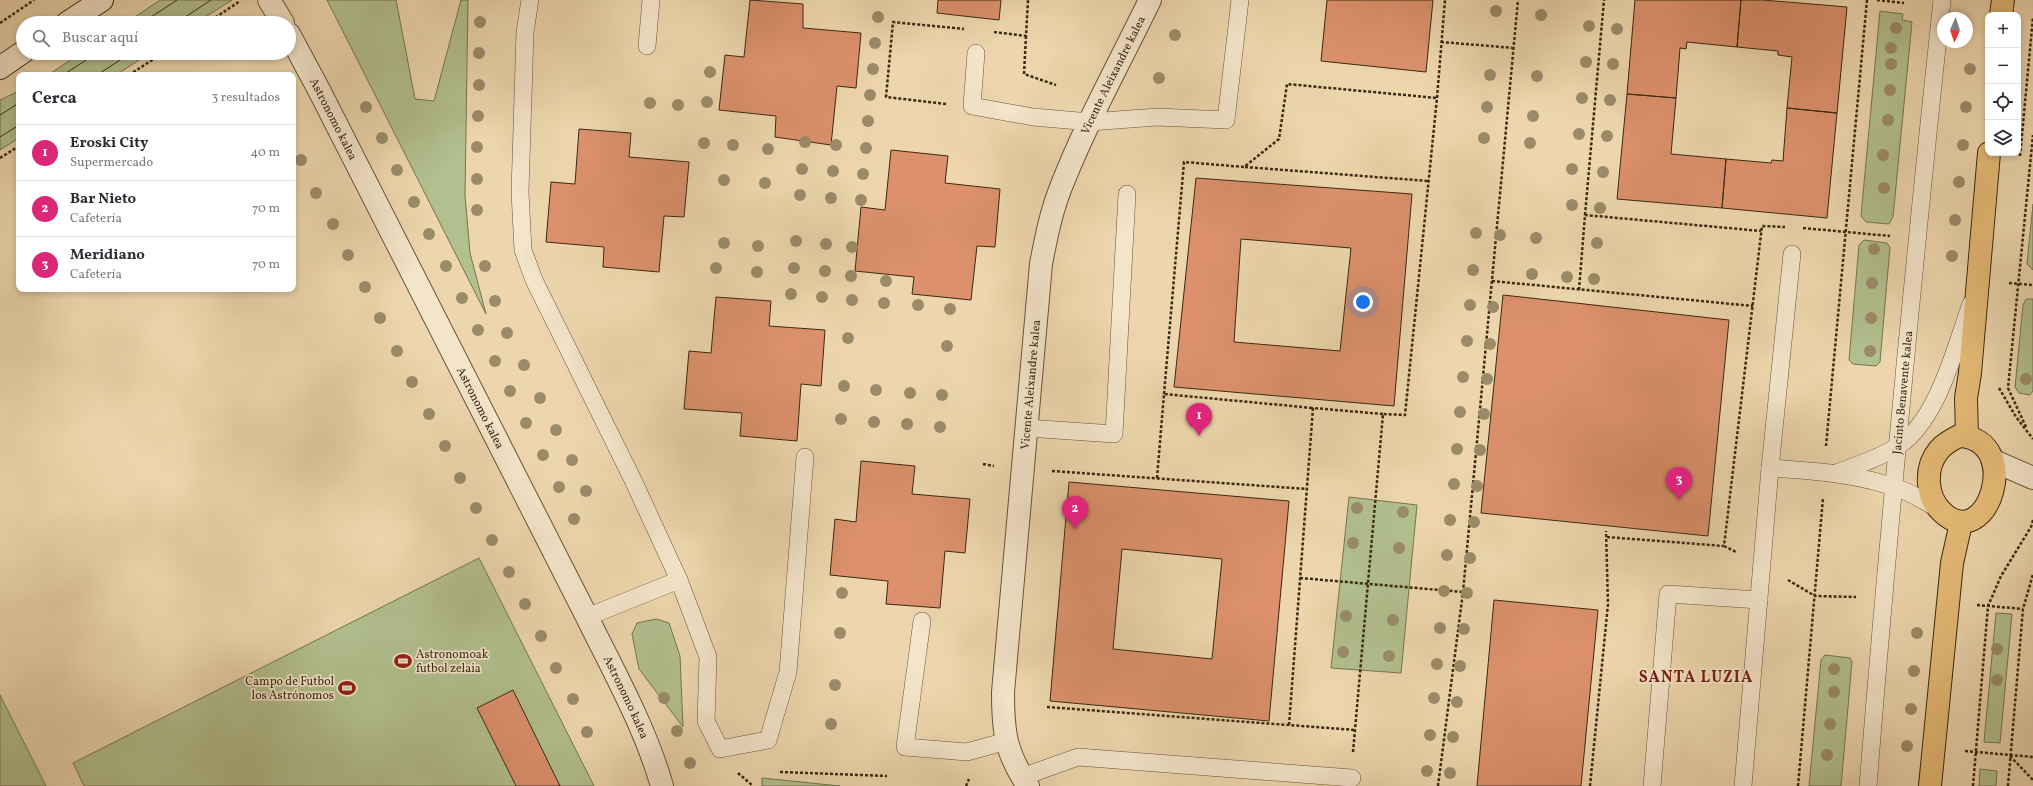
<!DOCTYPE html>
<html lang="es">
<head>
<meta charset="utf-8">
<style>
  :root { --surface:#fff; --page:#f2f2f3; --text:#2b2b33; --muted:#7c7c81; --line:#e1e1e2; --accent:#db2777 }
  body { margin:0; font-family:Vollkorn,serif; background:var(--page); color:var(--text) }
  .controls { position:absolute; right:12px; top:12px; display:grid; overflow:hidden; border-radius:8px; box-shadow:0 2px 6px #0003 }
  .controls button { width:36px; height:36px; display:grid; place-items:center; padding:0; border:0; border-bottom:1px solid var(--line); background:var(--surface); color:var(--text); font:20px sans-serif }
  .compass { position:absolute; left:1937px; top:12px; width:36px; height:36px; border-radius:50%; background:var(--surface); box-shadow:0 2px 6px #0003; rotate:183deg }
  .you { position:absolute; left:1363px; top:302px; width:14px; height:14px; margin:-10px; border:3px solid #fff; border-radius:50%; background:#1a73e8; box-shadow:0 0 0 6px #1a73e833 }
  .badge { display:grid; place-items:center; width:26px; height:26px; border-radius:50%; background:var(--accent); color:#fff; font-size:13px; font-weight:700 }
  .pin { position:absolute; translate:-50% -33px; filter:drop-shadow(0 1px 2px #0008) }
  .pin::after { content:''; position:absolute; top:21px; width:14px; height:12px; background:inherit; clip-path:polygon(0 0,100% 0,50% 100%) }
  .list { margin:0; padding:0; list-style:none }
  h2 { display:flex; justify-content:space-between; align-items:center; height:52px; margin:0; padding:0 16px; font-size:17px }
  h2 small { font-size:13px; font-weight:400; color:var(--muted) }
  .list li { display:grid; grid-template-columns:26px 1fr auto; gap:12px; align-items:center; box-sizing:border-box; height:56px; padding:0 16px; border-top:1px solid var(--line) }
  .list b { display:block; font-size:15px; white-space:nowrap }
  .list p { margin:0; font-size:13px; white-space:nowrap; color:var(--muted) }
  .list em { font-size:13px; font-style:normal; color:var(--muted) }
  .icon { flex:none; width:22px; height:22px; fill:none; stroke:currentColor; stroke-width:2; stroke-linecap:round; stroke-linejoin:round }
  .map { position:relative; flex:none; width:2033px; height:786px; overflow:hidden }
  .search { position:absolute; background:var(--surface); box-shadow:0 2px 6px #0003; left:16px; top:16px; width:280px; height:44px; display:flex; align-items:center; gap:10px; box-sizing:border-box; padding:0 14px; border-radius:22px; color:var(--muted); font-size:15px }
  .panel { position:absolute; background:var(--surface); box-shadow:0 2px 6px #0003; left:16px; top:72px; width:280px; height:220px; border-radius:8px }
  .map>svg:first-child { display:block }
</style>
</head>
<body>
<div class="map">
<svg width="2033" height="786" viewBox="0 0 2033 786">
  <rect width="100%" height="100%" fill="#edd6ad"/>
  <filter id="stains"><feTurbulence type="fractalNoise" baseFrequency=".005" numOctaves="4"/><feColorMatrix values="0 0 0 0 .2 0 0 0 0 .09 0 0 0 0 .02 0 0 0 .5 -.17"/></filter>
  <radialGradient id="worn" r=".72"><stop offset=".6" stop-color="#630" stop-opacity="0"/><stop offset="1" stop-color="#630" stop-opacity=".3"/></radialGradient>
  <path fill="#b2bf8f" stroke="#767450" d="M160,0H232L196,23H126Z
    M327,0H396L415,99L434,101L461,0H468L465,195L470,253L486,314Z
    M1880,11L1903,14L1902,20L1912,22L1893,217L1889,224L1866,222L1861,216Z
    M81,53H150L116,75H48Z
    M19,91V138L0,150V100Z
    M2033,204V270L2027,264Z
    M1864,240L1887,243L1890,247L1880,362L1876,366L1853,364L1849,360L1859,245Z
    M2026,299H2033V391L2030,395L2019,393L2015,387L2023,305Z
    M1349,497L1417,505L1401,673L1331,668Z
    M479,558L594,786H84L73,763Z
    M1996,613L2012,614L2000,743L1984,742Z
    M656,619L669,623L680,656L683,727L639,669L632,634L637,623Z
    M1825,655L1850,658L1852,662L1841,786H1809L1821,660Z
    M0,695L46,786H0Z
    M1980,769L1997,771L1996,786H1979Z
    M762,778L840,786H762Z"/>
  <path fill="#dc916c" stroke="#3a2912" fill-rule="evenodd" d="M750,0L803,4V28L861,33L856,88L837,86L831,145L775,137L776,116L719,110L725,55L744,57Z
    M938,0H1001L999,20L937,13Z
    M1327,0H1433L1426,72L1321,61Z
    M1635,0H1741L1737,47L1687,42L1686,49L1680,48L1676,98L1627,94Z
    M1741,0H1763L1847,7L1837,113L1787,108L1792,57L1778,55V51L1737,47Z
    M1627,94L1676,98L1671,154L1726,159L1722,208L1617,199Z
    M1787,108L1837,113L1827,218L1722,208L1726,159L1771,163L1772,160L1783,161Z
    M579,129L631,133L629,157L689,162L684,217L664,216L659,272L603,267L604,247L546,242L551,182L575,184Z
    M891,150L948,156L945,183L1000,189L995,247L977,246L971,300L912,294L914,277L855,271L861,207L885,210Z
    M1196,178L1412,194L1394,406L1174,387ZM1241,239L1351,248L1340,351L1234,342Z
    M1503,295L1729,320L1708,536L1481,513Z
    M716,297L771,301L769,326L825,330L821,386L801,384L797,441L740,436L742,413L684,409L689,351L711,353Z
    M861,461L915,466L912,494L970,499L965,553L945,551L940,608L886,604L888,581L830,575L835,519L856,522Z
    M1069,482L1289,501L1269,721L1050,701ZM1122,549L1222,559L1212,659L1113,649Z
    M1494,600L1598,610L1581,786H1477Z
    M513,690L560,786H516L477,708Z"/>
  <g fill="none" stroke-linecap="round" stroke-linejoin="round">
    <g stroke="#675439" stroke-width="18">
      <g id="lane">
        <path d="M530,0L525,32L520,192L523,250L534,280L633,480L679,580"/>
        <path d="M647,46L651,0"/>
        <path d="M976,53L972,106L1033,117L1090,122L1157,117L1226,120L1240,0"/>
        <path d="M1027,428L1114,434L1127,194"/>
        <path d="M1770,468C1816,471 1862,474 1905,491C1917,496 1929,504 1940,510"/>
        <path d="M1836,473C1858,465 1879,458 1898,446C1938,420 1955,348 1971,304"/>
        <path d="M587,617L679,580L708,657L706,721L720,749L768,740L788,672L805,457"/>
        <path d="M922,621L905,747L967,752L1007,741"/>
        <path d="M1022,777L1078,757L1352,778"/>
        <path d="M1652,786L1668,594L1759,600"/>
        <path d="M1743,786L1770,468L1792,254"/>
        <path id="s1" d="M1868,786C1889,524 1914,262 1942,0"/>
      </g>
    </g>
    <g stroke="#675439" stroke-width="24">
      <g id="street">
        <path d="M269,0L283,23"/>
        <path id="s2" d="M289,34L319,90L587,617C614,672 645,727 662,786"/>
        <path d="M1994,461L2033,478"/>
        <path id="s3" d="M1028,786C1005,752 1003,731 1003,692L1041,264C1046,238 1051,212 1061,187C1086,123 1120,62 1150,0"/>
      </g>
    </g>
    <g stroke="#3a2912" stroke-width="24">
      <path id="secondary" d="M67,23L102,0
        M0,68L23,52"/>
    </g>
    <g stroke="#3a2912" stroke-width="24">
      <path id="primary" d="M2001,15L2003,0
        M1959,436C2025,439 1987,556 1942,512C1926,497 1924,468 1939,450C1944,444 1951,440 1959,436Z
        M1967,436L1966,398L1970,373L1989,153
        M1930,786L1952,563L1961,523"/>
    </g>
    <path stroke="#3a2912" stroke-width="2.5" stroke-dasharray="3 2" stroke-linecap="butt" d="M1877,0L1904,3
      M0,23L34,0
      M207,23L240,1
      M994,32L1026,36L1028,0
      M1026,36L1024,74L1056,85
      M1441,42L1514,48
      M129,75L163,53
      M946,104L886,97L893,22L964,29
      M2020,156L2033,17
      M0,158L19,146
      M1245,167L1428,181
      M1585,215L1604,0
      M1803,228L1890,236
      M1492,281L1753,306
      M2009,283L2033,285
      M1579,290L1585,215L1761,231
      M1999,388L2016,417L2033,439
      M1164,394L1184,162L1244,167L1279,139L1287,84L1437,98
      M2026,427L2008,388L2033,135
      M1826,446L1867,0
      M983,464L994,466
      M1052,471L1307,489
      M1157,478L1164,394L1313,408
      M1607,537L1724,546L1762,226L1785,227
      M1724,546L1736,552
      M1300,578L1463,592
      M1788,580L1815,596L1856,597
      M1977,605L2023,609
      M1047,707L1355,730
      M1289,725L1313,408L1383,414
      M1965,751L2033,757
      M1353,752L1383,414L1405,415L1437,98L1445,0
      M2010,756L2033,780
      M780,772L887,776
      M738,773L753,786
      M966,786L969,779
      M1438,786L1463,592L1518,0
      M1590,786L1608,604L1606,531
      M1798,786L1823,498
      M1973,786L1988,606L2001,576L2031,527L2033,520
      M2008,786L2023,609L2033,574"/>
    <use href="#lane" stroke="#f3e4ca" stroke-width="17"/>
    <use href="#street" stroke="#f3e4ca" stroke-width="22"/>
    <use href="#secondary" stroke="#f3e4ca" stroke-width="22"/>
    <use href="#primary" stroke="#e6bb76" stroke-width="22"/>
    <path stroke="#3a2912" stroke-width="1" d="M142,23L177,0
      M176,23L211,0
      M63,75L97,53
      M97,75L131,53
      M0,115L19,103
      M0,137L19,125"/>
  </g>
  <g fill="#9b8b69">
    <circle cx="1496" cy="11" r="6"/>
    <circle cx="1541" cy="15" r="6"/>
    <circle cx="878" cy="17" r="6"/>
    <circle cx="480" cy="22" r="6"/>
    <circle cx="1589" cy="26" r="6"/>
    <circle cx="1896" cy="28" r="6"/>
    <circle cx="1617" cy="29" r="6"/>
    <circle cx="1175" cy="35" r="6"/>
    <circle cx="875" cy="43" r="6"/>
    <circle cx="1891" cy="48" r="6"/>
    <circle cx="479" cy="53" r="6"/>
    <circle cx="1586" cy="62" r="6"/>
    <circle cx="1613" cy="64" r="6"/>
    <circle cx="1891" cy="64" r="6"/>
    <circle cx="873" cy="69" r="6"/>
    <circle cx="1970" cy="69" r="6"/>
    <circle cx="710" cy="72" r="6"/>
    <circle cx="1490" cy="75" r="6"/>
    <circle cx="1537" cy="76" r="6"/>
    <circle cx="1159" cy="78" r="6"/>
    <circle cx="479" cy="85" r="6"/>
    <circle cx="1890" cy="90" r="6"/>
    <circle cx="870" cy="95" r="6"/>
    <circle cx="1582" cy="98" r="6"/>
    <circle cx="1610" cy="100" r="6"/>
    <circle cx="707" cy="102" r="6"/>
    <circle cx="650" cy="103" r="6"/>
    <circle cx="678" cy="105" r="6"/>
    <circle cx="366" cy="107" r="6"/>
    <circle cx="1487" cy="107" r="6"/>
    <circle cx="1966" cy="107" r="6"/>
    <circle cx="478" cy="116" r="6"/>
    <circle cx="1533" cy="116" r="6"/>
    <circle cx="1888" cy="120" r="6"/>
    <circle cx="868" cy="121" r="6"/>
    <circle cx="1579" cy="134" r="6"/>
    <circle cx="1607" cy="136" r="6"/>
    <circle cx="382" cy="138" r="6"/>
    <circle cx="1484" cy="138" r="6"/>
    <circle cx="805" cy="142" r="6"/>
    <circle cx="704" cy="143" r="6"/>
    <circle cx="1530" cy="143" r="6"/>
    <circle cx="733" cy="145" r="6"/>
    <circle cx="836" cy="145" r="6"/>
    <circle cx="1963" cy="145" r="6"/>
    <circle cx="477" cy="147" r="6"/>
    <circle cx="866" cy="148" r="6"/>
    <circle cx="768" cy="149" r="6"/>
    <circle cx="1883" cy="155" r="6"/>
    <circle cx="301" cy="160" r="6"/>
    <circle cx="802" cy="169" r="6"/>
    <circle cx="1572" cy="169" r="6"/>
    <circle cx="397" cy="170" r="6"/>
    <circle cx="833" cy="171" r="6"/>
    <circle cx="1603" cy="172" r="6"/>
    <circle cx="863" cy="174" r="6"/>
    <circle cx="477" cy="179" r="6"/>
    <circle cx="724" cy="180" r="6"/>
    <circle cx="1959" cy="182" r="6"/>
    <circle cx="765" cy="183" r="6"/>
    <circle cx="1884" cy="188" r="6"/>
    <circle cx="316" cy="193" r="6"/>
    <circle cx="800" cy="195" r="6"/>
    <circle cx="831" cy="198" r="6"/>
    <circle cx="861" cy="200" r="6"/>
    <circle cx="414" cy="202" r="6"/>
    <circle cx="1572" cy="205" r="6"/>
    <circle cx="1600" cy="208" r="6"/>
    <circle cx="477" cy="210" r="6"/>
    <circle cx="1955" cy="220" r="6"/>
    <circle cx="333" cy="224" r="6"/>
    <circle cx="1476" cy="233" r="6"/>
    <circle cx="429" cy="234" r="6"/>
    <circle cx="1500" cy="235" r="6"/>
    <circle cx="1536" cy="238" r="6"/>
    <circle cx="796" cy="241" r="6"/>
    <circle cx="724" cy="243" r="6"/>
    <circle cx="1597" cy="243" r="6"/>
    <circle cx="826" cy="244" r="6"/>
    <circle cx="758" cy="246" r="6"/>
    <circle cx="852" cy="247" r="6"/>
    <circle cx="1874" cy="249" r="6"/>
    <circle cx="348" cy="255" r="6"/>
    <circle cx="1952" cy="256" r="6"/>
    <circle cx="446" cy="266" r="6"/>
    <circle cx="485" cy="266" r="6"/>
    <circle cx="716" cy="268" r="6"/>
    <circle cx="794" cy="268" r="6"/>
    <circle cx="1473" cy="270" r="6"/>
    <circle cx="825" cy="271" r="6"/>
    <circle cx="757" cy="272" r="6"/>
    <circle cx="1532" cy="274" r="6"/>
    <circle cx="851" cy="276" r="6"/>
    <circle cx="1567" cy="277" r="6"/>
    <circle cx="1594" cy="279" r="6"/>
    <circle cx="886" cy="281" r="6"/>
    <circle cx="1872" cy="283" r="6"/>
    <circle cx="365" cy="287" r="6"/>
    <circle cx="791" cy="294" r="6"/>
    <circle cx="822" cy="297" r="6"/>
    <circle cx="462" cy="298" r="6"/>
    <circle cx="852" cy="300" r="6"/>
    <circle cx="495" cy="301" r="6"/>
    <circle cx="884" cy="303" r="6"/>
    <circle cx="918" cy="305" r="6"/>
    <circle cx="1470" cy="305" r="6"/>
    <circle cx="1493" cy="307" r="6"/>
    <circle cx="950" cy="309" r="6"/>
    <circle cx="380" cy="318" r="6"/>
    <circle cx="1871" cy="318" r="6"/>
    <circle cx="478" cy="330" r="6"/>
    <circle cx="507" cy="333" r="6"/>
    <circle cx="848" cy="338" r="6"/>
    <circle cx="1467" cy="341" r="6"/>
    <circle cx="1490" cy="344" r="6"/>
    <circle cx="947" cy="346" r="6"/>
    <circle cx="397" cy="351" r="6"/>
    <circle cx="1870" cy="351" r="6"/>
    <circle cx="495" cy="361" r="6"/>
    <circle cx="524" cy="365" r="6"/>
    <circle cx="1463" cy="377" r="6"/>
    <circle cx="1487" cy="379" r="6"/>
    <circle cx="2026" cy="379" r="6"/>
    <circle cx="412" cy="382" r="6"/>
    <circle cx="844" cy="386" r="6"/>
    <circle cx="876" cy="390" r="6"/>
    <circle cx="510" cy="391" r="6"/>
    <circle cx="910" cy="393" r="6"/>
    <circle cx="942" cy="395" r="6"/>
    <circle cx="540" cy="398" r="6"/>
    <circle cx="1460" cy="412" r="6"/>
    <circle cx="429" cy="414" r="6"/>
    <circle cx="1484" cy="414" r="6"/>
    <circle cx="841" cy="419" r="6"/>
    <circle cx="874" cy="422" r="6"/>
    <circle cx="526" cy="423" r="6"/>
    <circle cx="907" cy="424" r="6"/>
    <circle cx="940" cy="427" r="6"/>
    <circle cx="556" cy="430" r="6"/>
    <circle cx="445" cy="446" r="6"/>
    <circle cx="1457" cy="449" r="6"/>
    <circle cx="1480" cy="450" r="6"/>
    <circle cx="543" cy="455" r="6"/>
    <circle cx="572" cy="460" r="6"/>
    <circle cx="460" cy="478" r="6"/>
    <circle cx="1454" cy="484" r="6"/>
    <circle cx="1477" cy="486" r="6"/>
    <circle cx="559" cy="487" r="6"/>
    <circle cx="586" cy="491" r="6"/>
    <circle cx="476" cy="508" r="6"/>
    <circle cx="1357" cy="508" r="6"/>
    <circle cx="1403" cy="512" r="6"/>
    <circle cx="574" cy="519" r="6"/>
    <circle cx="1450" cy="520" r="6"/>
    <circle cx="1474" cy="522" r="6"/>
    <circle cx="492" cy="540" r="6"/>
    <circle cx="1353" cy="543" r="6"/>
    <circle cx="1399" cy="548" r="6"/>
    <circle cx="1447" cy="555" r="6"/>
    <circle cx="1470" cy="558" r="6"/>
    <circle cx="509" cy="572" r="6"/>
    <circle cx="1444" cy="591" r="6"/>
    <circle cx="842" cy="593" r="6"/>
    <circle cx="1467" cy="593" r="6"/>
    <circle cx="525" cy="604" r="6"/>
    <circle cx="1346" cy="616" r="6"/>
    <circle cx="1393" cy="620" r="6"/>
    <circle cx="1440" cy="628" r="6"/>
    <circle cx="1464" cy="629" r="6"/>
    <circle cx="840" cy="633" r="6"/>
    <circle cx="1917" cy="633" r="6"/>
    <circle cx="541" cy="636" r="6"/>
    <circle cx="1997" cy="649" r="6"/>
    <circle cx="1343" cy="652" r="6"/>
    <circle cx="1389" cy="656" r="6"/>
    <circle cx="1437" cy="664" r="6"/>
    <circle cx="1460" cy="666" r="6"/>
    <circle cx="556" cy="668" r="6"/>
    <circle cx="1834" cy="669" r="6"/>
    <circle cx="1914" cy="671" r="6"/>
    <circle cx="1997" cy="680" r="6"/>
    <circle cx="835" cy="685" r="6"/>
    <circle cx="1834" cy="692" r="6"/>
    <circle cx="664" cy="698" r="6"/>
    <circle cx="1434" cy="698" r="6"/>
    <circle cx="573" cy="699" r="6"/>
    <circle cx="1457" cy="702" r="6"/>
    <circle cx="1911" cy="709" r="6"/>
    <circle cx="831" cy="724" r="6"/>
    <circle cx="1830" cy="724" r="6"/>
    <circle cx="677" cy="731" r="6"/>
    <circle cx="587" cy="732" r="6"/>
    <circle cx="1430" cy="735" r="6"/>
    <circle cx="1453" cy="737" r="6"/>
    <circle cx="1907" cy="746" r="6"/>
    <circle cx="1827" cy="755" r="6"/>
    <circle cx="690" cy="763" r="6"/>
    <circle cx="1427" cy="771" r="6"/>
    <circle cx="1450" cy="773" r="6"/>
  </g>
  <defs>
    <g id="stadium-bare" transform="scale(1.38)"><path d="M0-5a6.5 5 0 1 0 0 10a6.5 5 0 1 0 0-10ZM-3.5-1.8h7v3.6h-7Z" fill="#8f2418" stroke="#f3e4ca" stroke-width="2.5" paint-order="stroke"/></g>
  </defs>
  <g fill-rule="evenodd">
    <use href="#stadium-bare" x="403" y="661"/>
    <use href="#stadium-bare" x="347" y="688"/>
  </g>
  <g text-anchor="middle" stroke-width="3.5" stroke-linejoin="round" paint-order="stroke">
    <g font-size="12" fill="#3a2912" stroke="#f3e4ca">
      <text dy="4" stroke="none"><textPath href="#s3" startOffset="732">Vicente Aleixandre kalea</textPath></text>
      <text dy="4" stroke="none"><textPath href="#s2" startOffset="96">Astronomo kalea</textPath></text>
      <text dy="4" stroke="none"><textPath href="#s3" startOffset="408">Vicente Aleixandre kalea</textPath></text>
      <text dy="4" stroke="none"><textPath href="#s1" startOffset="395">Jacinto Benavente kalea</textPath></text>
      <text dy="4" stroke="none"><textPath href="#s2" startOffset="420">Astronomo kalea</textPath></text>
      <text dy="4" stroke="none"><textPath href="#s2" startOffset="744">Astronomo kalea</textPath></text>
    </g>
    <g font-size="12" fill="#3a2912" stroke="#f3e4ca" text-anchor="start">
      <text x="416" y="658">Astronomoak<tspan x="416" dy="14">futbol zelaia</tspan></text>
      <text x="334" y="685" text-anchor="end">Campo de Futbol<tspan x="334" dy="14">los Astrónomos</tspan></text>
    </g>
    <g font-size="16" font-weight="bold" letter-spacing="1" fill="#7a1f14" stroke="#f3e4ca">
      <text x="1696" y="682">SANTA LUZIA</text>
    </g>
  </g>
  <rect width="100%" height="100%" filter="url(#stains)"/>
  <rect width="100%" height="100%" fill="url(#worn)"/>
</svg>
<div class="controls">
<button>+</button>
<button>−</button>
<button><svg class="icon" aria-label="locate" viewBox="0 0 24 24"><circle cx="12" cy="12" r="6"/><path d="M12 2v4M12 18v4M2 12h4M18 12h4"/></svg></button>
<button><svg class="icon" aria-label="layers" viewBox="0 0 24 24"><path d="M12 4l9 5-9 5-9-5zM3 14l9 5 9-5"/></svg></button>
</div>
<svg class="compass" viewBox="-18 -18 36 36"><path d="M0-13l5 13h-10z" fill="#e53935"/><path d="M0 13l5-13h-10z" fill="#7c7c81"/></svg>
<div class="you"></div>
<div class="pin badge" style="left:1199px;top:436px">1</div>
<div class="pin badge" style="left:1075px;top:529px">2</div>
<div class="pin badge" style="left:1679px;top:500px">3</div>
<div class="search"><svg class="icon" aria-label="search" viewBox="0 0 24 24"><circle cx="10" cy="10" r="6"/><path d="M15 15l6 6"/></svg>Buscar aquí</div>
<section class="panel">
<h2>Cerca<small>3 resultados</small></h2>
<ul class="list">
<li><span class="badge">1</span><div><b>Eroski City</b><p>Supermercado</p></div><em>40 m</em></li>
<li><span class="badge">2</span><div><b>Bar Nieto</b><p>Cafetería</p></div><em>70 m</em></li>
<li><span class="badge">3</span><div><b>Meridiano</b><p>Cafetería</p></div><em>70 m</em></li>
</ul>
</section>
</div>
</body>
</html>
